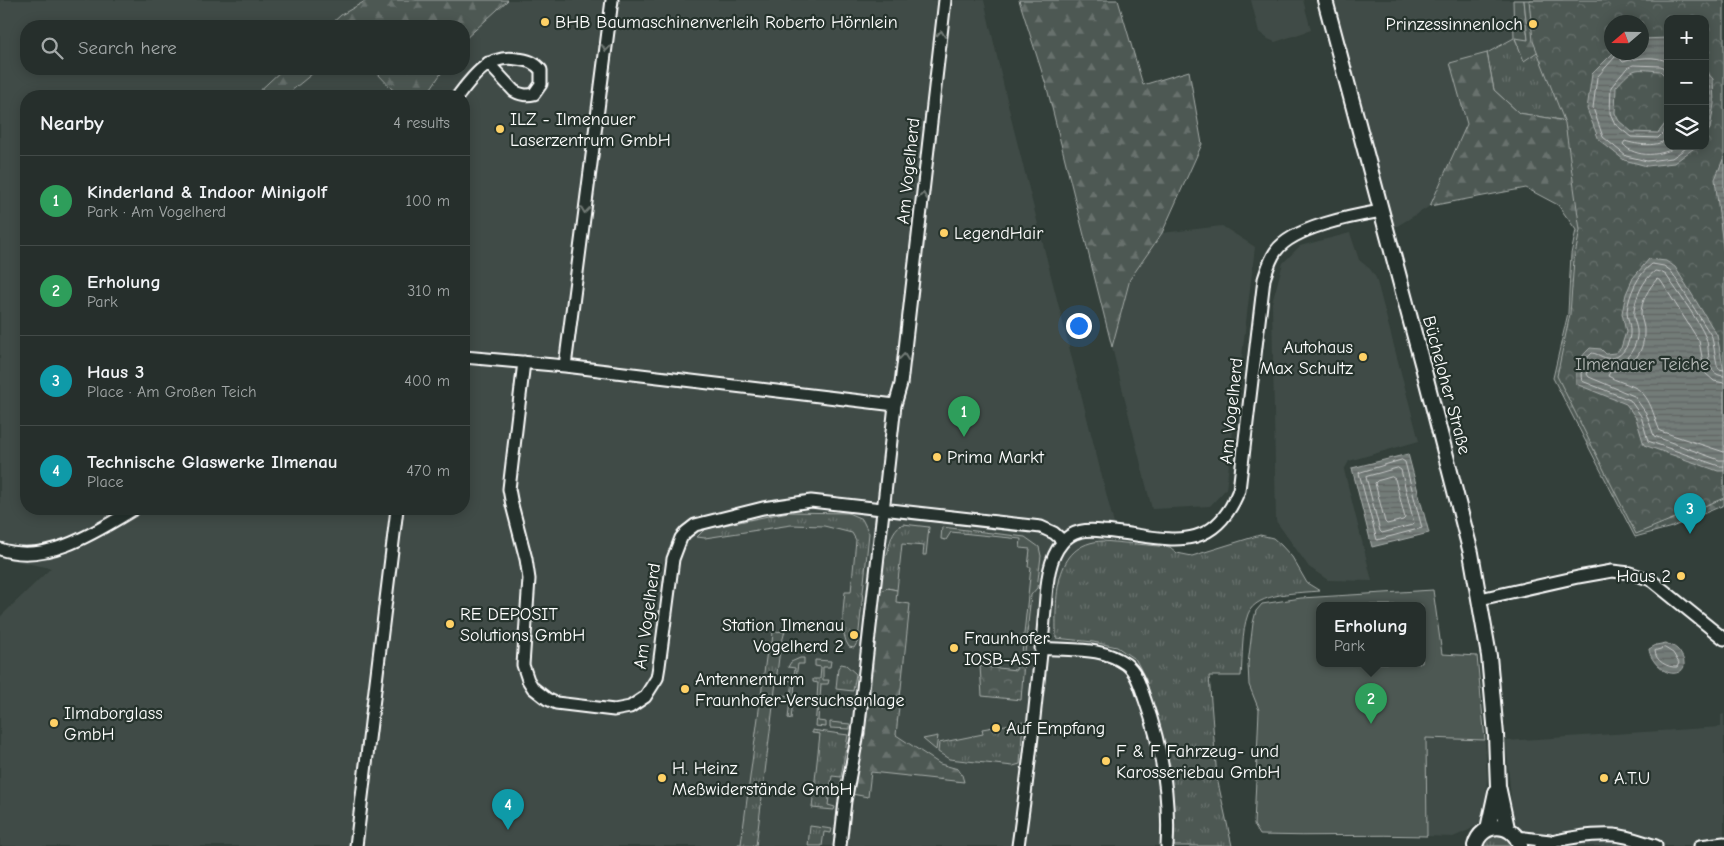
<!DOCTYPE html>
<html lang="en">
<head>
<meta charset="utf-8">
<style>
  :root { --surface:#262f2c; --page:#2e3734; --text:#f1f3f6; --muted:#a4a9a9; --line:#424a48; --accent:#e797bd }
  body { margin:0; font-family:"Comic Neue",sans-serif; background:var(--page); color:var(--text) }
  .controls { position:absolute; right:15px; top:15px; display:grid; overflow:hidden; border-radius:10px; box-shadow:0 2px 12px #0003 }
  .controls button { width:45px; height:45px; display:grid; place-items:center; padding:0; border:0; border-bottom:1px solid var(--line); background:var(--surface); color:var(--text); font:25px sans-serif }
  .compass { position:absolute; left:1604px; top:15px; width:45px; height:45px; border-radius:50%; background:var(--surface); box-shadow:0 2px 12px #0003; rotate:250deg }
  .you { position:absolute; left:1078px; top:325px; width:18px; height:18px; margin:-12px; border:4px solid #fff; border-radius:50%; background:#1a73e8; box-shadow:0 0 0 8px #1a73e833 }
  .badge { display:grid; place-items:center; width:32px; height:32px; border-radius:50%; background:var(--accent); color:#fff; font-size:16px; font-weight:700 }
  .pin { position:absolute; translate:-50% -41px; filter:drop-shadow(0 1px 2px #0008) }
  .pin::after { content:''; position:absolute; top:26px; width:18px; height:15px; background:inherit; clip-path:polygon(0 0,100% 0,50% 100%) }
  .popup { position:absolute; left:1316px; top:602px; width:110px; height:65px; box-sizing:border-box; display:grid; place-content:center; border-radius:10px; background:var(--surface); filter:drop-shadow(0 1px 4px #0005); font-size:16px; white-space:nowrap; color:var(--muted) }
  .popup b { font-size:19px; color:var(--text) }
  .popup::after { content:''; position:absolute; left:50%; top:100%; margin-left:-10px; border:10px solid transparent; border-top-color:var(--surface) }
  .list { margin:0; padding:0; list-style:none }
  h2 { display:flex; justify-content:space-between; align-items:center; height:65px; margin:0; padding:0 20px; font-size:21px }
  h2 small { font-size:16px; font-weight:400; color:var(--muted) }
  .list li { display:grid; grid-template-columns:32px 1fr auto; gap:15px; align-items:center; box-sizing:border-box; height:90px; padding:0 20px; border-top:1px solid var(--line) }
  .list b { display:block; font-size:19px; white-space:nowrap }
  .list p { margin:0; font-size:16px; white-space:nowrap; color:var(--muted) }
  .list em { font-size:16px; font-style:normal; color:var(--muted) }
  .icon { flex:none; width:28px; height:28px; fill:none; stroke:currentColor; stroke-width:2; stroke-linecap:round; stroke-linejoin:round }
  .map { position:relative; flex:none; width:1724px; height:846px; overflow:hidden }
  .search { position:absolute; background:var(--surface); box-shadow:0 2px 12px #0003; left:20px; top:20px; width:450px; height:55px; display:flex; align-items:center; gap:12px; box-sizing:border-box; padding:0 18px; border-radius:20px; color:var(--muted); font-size:19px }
  .panel { position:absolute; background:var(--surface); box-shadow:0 2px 12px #0003; left:20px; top:90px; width:450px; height:425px; border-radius:20px }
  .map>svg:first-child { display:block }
</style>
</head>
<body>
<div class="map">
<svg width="1724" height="846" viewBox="0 0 1724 846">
  <defs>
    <pattern id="grass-tufts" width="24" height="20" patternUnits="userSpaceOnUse" patternTransform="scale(1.25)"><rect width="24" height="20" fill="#4d5853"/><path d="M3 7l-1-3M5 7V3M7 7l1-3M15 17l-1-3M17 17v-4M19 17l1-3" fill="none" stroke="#68716d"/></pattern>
    <pattern id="forest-firs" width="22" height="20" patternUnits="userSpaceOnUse" patternTransform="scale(1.25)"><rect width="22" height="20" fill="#4d5853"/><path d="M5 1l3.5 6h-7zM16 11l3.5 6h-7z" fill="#68716d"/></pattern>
    <pattern id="park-crowns" width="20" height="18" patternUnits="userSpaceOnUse" patternTransform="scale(1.25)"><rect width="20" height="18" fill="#4d5853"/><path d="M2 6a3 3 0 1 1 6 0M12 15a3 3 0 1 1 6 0" fill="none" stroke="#68716d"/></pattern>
    <pattern id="water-rules" width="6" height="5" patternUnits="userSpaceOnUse" patternTransform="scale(1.25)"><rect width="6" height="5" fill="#737b78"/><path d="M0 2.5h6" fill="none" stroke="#606462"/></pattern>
  </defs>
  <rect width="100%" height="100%" fill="#333f3a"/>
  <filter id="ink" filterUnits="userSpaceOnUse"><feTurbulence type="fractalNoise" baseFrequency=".02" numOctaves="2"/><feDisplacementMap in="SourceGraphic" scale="10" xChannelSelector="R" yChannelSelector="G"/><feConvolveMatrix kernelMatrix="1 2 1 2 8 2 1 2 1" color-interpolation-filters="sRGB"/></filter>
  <g filter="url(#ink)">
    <path fill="#404c47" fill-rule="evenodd" d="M0,0H984L1012,122L1171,749L1180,846H0V617L51,568L0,558ZM26,26H464V69H26ZM26,96H464V509H26Z
      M1251,0H1303L1311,30L1275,42L1268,39L1259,32Z
      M1334,0H1513L1515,38L1487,53L1451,63L1467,124L1430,206L1394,228Z
      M1222,226L1255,247L1226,489L1210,506L1152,509L1112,347L1130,279L1162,233Z
      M1350,233L1359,260L1370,269L1376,278L1419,441L1349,461L1344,470L1372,581L1328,580L1309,567L1276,521L1272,303L1283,263L1300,246Z
      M1724,714V846H1525L1516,828L1512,811L1506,741L1721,727V715Z
      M1425,738L1485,740L1487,778L1485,807L1483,817L1478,824L1469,830L1453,837L1427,836Z"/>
    <path fill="url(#grass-tufts)" stroke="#a6aca9" d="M1513,0H1524L1528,41L1515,39L1525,60L1566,8L1724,0L1705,19L1682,3L1612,22L1566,121L1519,113L1494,90L1487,53L1514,38Z
      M788,512L848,513L862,519L869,533L858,641L854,648L849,647C840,635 843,607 845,592H851L856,540L852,533L824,526L791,525L705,538L697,537L705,529Z
      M903,524L929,527L926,555H923L924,546L902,544L897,590L887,588L880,592L884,555H887C890,544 891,529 903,524Z
      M942,527L1025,537L1039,547L1041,556L1037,588L1031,595L1025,653H1022L1031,567H1028L1030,549L1020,548L1021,539L951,532L946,540L941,539Z
      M1260,535L1273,538L1281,545L1292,557L1307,583L1320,591C1301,593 1256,592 1248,614C1241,633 1243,656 1241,676H1209L1217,778L1232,846H1172L1174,835L1170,765L1146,680L1136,660L1117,647L1093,642L1056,638C1056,601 1052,543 1103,541L1170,547L1177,553L1192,556Z
      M785,631L780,649L756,846H738V844H741L768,643H772L773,632Z
      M800,658H804V664H798L796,677H803L802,681H795L794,696L800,697V701H793L791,719L788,718L790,700L782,699V695L791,696L793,681L784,680V676L794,677L795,668L788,667L791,662Z
      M815,660L831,661L830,667H823V680H829L828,684H821L820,699L826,700L825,704H819L818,721L826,722V727L815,726L817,703L811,702V698H817L818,683L813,682V679H820L821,667L815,666Z
      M841,664L846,665L856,674L853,691L836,689L838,668Z
      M830,722L850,724V729L830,728Z
      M1023,722L1020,764L1013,766L949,759L938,752L939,743L983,734L982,729Z
      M812,730L848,735L841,777L832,776L828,805L835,807L834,810L812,808L820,734L812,733Z
      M938,736L936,750L923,739Z
      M810,826L832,829L831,833L824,832L822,846H808Z
      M1494,834C1503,833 1509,837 1512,846H1483L1487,839Z"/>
    <path fill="url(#forest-firs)" stroke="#a6aca9" d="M367,0H508L464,40V26H329L341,15Z
      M1019,0H1118L1143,85L1189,71L1202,144L1162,233L1130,279L1112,347L1047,88Z
      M1524,0H1563L1553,41L1524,61L1515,38L1528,40Z
      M1487,53L1494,90L1519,113L1566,121L1624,160L1705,146L1724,255V505L1672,527L1635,537L1553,378L1568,313L1571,254L1576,230L1558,205L1526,188L1430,206L1467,124L1450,63Z
      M283,69H318L285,96H254Z
      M369,69H444L427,94L394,91L377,73Z
      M887,588L897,590L896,602L910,604L896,735L940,764L958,769L962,775L964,782L871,772L868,797L852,794L863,735L880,592Z"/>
    <path fill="url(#park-crowns)" stroke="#a6aca9" fill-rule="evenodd" d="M1529,0H1724V498L1636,534L1557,376L1570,314L1574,260L1580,230L1565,123L1533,41ZM1668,19H1705V146H1668ZM1612,22H1642V52H1612Z
      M1017,661L1024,662L1021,700L982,696L980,666L1016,670Z"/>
    <path fill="#4d5853" stroke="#a6aca9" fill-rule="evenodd" d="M1433,590L1442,654L1477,656L1485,740L1426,738L1427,836C1371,834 1316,837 1260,835L1254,825L1259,710L1249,685L1248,664L1253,623L1256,611L1262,604L1301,598ZM1320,605H1422V663H1320Z"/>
    <path fill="url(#water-rules)" stroke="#abb0ae" d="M1667,38L1668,79L1660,71C1633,69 1635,66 1616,87L1615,113L1619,121L1632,132L1658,133L1668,120V146H1697L1674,163L1647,166L1624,160L1599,140L1587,109L1592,74L1613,53L1642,52V39Z
      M1705,70L1713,79L1714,104L1710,129L1705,135Z
      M1724,157V255L1715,179Z
      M1649,259L1666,261L1675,267L1717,335L1724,372V471H1718L1644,445L1636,418L1626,404L1576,384C1575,368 1578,359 1590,348L1601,349L1606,354L1615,353L1621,348L1626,332L1622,313L1626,294L1633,278Z
      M1408,454L1429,533L1372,547L1352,468Z
      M1666,643C1669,645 1674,646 1677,649C1682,654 1689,667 1679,672C1666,678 1650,661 1649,649L1656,645Z"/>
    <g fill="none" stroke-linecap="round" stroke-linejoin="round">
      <path stroke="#c7cac9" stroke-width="1" d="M1617,52L1615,57L1597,77L1593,108L1603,137L1626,156L1647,161L1672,158L1689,146
        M1623,52L1621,60L1623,62C1636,58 1656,55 1668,62
        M1668,71L1661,66L1633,65L1627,68L1611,87L1610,113L1615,124L1631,137L1658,138L1668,128
        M1705,78C1713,89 1708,115 1705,127
        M1668,138C1659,148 1637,145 1625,141L1623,144C1635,159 1663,156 1678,146
        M1724,370L1719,369L1717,365L1712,337L1671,271L1664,266L1652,264C1638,274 1629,294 1627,311C1627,318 1630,324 1630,330C1631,341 1624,356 1613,358C1604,360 1600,354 1592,353C1584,360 1579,371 1582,381L1630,400L1641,416L1648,441L1719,466H1724
        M1724,376C1704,375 1711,351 1706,338C1697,318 1679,294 1666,275L1661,272L1655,271C1643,280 1636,296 1634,311C1633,318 1636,324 1637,330C1639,348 1623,369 1604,365C1600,364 1597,361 1594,360L1591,363L1587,374L1589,377L1634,396L1646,413L1654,436L1719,460H1724
        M1724,383L1714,381L1705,373L1699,341L1661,281L1657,279C1649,288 1641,301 1641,314C1641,320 1645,326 1644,333C1644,355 1630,369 1610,372L1608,376C1616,381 1626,383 1634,387C1651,395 1653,416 1660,431L1724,452
        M1402,460L1405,462L1422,528L1377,540L1359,473Z
        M1398,468L1401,470L1414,523L1412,525L1382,533L1380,531L1366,477Z
        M1392,477L1395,479L1405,518L1403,520L1387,524L1385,522L1375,483L1377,481Z
        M1665,648L1673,653L1679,663L1677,667C1668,668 1655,661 1655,651Z"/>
      <g stroke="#fff" stroke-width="15">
        <path id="minor" d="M458,96C473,76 489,54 517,59C528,60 534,62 541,70V84L534,94C526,96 521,95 514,91L488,63
          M464,357L565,366L895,405
          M524,362L509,489L512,505L526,559L529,579L523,665L528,680L533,688L547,699L556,703L614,710L630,707L645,697L657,678L659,666L673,559L681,538L686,532L695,525L763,508L811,501L1041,527L1054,533L1063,541
          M565,366L612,0
          M0,549C46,565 96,532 134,509
          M1480,599L1578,577L1612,571L1630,573L1651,580L1724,639
          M1041,648C1070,651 1101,646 1126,664C1137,672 1141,689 1145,700C1162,748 1170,796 1167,846
          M1516,837L1550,841
          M356,846L397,509
          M840,846L845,801L858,733L895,405L901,384L945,0
          M1018,846C1025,797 1031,748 1036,699C1039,673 1042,646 1044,620C1047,595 1045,563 1062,543C1072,530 1087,529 1103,531C1161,535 1211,561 1239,490L1264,279C1267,270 1270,259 1276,251C1293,227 1353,216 1381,211
          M1541,846C1559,838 1594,834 1614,835C1628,836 1642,842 1656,846
          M1700,846L1724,843"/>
      </g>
      <g stroke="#fff" stroke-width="18">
        <path id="major" d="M1325,0L1423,367L1471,553L1489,656L1496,735L1498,786L1507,828
          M1488,829L1496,792
          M1475,846C1481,821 1514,821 1520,846"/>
      </g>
      <use href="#minor" stroke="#26332d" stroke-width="11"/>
      <use href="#major" stroke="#26332d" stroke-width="14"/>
    </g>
    <defs><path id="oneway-chevron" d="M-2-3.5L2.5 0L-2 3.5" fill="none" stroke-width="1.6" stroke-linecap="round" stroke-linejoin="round" transform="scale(1.25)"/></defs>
    <g stroke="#727a76">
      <use href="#oneway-chevron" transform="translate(941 34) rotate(-84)"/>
      <use href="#oneway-chevron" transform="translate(606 48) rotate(97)"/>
      <use href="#oneway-chevron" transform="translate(923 196) rotate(-84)"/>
      <use href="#oneway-chevron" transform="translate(585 210) rotate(97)"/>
      <use href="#oneway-chevron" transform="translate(904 357) rotate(-84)"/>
    </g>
  </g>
  <g fill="#ffd166" stroke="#26332d" stroke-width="2">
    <circle cx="545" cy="22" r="5"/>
    <circle cx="1533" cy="24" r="5"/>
    <circle cx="500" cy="129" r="5"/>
    <circle cx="944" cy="233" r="5"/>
    <circle cx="1363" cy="357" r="5"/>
    <circle cx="937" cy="457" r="5"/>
    <circle cx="1681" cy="576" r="5"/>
    <circle cx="450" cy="624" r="5"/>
    <circle cx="854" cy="635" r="5"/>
    <circle cx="954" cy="648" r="5"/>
    <circle cx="685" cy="689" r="5"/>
    <circle cx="54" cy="723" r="5"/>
    <circle cx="996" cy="728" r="5"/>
    <circle cx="1106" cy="761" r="5"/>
    <circle cx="662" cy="778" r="5"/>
    <circle cx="1604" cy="778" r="5"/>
  </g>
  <g text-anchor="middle" stroke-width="4.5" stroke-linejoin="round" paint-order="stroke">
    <g font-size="18" fill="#fff" stroke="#26332d" text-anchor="start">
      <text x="555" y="28">BHB Baumaschinenverleih Roberto Hörnlein</text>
      <text x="1523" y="30" text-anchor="end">Prinzessinnenloch</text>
      <text x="510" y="125">ILZ - Ilmenauer<tspan x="510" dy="21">Laserzentrum GmbH</tspan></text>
      <text x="954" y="239">LegendHair</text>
      <text x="1353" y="353" text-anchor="end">Autohaus<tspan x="1353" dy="21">Max Schultz</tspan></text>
      <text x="947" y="463">Prima Markt</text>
      <text x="1671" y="582" text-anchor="end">Haus 2</text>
      <text x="460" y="620">RE DEPOSIT<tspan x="460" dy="21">Solutions GmbH</tspan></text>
      <text x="844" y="631" text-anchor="end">Station Ilmenau<tspan x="844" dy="21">Vogelherd 2</tspan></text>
      <text x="964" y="644">Fraunhofer<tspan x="964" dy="21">IOSB-AST</tspan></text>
      <text x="695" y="685">Antennenturm<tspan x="695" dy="21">Fraunhofer-Versuchsanlage</tspan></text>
      <text x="64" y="719">Ilmaborglass<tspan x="64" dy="21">GmbH</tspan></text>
      <text x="1006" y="734">Auf Empfang</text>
      <text x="1116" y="757">F &amp; F Fahrzeug- und<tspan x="1116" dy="21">Karosseriebau GmbH</tspan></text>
      <text x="672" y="774">H. Heinz<tspan x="672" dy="21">Meßwiderstände GmbH</tspan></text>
      <text x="1614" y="784">A.T.U</text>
    </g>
    <g font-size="18" fill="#fff" stroke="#26332d">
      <text transform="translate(908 171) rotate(-84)" y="6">Am Vogelherd</text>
      <text transform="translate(1447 385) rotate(75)" y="6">Bücheloher Straße</text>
      <text transform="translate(1231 411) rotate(-84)" y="6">Am Vogelherd</text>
      <text transform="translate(647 616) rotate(-82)" y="6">Am Vogelherd</text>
    </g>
    <g font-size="18" fill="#b8bcba" stroke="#26332d">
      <text x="1642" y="370">Ilmenauer Teiche</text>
    </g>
  </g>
</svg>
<div class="controls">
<button>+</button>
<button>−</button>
<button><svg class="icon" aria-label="layers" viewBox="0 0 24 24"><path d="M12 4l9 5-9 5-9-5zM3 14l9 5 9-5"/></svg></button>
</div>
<svg class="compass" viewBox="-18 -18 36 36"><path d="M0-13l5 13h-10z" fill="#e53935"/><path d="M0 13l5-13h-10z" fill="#a4a9a9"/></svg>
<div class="you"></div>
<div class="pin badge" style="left:964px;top:437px;background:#2e9e5b">1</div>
<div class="pin badge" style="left:1371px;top:724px;background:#2e9e5b">2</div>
<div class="popup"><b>Erholung</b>Park</div>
<div class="pin badge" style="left:1690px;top:534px;background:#0f9aa8">3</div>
<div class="pin badge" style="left:508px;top:830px;background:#0f9aa8">4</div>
<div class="search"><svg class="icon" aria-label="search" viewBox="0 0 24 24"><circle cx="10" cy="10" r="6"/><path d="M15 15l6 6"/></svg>Search here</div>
<section class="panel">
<h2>Nearby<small>4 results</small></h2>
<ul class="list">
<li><span class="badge" style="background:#2e9e5b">1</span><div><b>Kinderland &amp; Indoor Minigolf</b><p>Park · Am Vogelherd</p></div><em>100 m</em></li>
<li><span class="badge" style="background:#2e9e5b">2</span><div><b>Erholung</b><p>Park</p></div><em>310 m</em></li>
<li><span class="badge" style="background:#0f9aa8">3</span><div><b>Haus 3</b><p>Place · Am Großen Teich</p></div><em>400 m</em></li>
<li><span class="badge" style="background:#0f9aa8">4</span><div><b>Technische Glaswerke Ilmenau</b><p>Place</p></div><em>470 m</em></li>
</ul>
</section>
</div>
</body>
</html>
